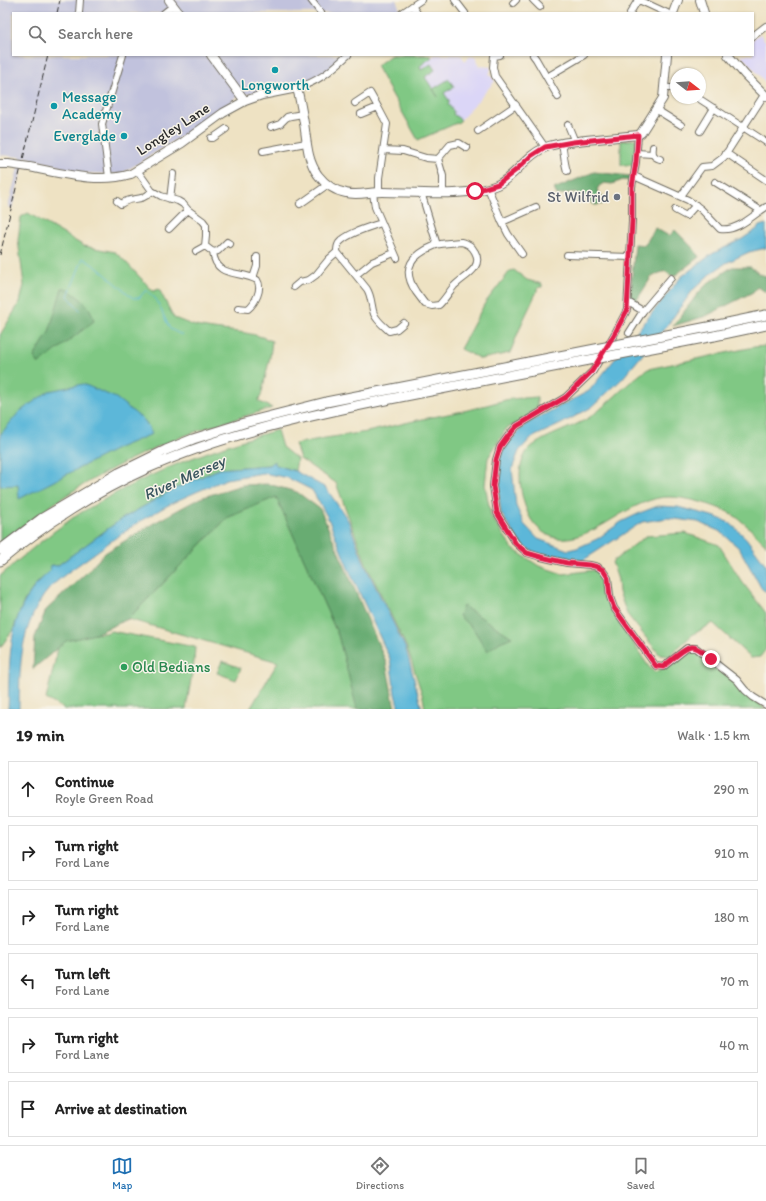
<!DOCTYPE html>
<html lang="en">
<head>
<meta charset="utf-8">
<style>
  :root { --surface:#fff; --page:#f6f6f6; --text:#222; --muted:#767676; --line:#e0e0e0; --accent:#1f6fb2 }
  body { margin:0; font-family:Itim,sans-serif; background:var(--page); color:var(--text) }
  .compass { position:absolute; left:670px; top:68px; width:36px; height:36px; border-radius:50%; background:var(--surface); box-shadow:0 1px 3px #0004; rotate:107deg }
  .stop { position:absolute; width:12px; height:12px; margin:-9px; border:3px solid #e11d48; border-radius:50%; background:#fff }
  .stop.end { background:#e11d48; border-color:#fff; box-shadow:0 1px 4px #0008 }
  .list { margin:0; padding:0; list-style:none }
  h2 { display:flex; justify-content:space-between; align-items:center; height:52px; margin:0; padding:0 16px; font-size:17px }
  h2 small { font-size:13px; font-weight:400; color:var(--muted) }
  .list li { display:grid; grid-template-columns:26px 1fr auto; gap:12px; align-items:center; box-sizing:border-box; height:56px; margin:0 8px 8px; padding:0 8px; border:1px solid var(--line); border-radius:0px }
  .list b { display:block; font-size:15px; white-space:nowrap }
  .list p { margin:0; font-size:13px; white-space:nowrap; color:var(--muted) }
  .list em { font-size:13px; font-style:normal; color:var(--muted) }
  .icon { flex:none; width:22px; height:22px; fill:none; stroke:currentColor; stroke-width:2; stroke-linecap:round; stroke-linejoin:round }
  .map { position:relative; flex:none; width:766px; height:709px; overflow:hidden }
  .search { position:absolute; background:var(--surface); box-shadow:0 1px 3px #0004; left:12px; right:12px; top:12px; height:44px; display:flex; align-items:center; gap:10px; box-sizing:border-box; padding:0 14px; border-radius:0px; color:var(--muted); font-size:15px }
  .sheet { height:436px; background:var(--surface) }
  nav { display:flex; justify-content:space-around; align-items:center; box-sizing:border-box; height:56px; border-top:1px solid var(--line); background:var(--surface); font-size:11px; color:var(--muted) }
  nav a { display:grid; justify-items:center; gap:2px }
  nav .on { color:var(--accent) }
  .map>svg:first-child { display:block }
</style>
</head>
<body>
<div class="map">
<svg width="766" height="709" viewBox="0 0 766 709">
  <rect width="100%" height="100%" fill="#f7f3e8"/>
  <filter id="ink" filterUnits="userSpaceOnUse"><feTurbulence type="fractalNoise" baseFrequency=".025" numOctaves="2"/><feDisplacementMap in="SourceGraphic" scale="8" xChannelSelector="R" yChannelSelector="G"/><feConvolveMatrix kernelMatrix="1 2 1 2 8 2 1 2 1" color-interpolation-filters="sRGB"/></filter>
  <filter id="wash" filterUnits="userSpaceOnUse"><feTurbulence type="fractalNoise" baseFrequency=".012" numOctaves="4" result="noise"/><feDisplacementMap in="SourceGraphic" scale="16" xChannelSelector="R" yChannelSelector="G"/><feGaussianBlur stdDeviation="0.9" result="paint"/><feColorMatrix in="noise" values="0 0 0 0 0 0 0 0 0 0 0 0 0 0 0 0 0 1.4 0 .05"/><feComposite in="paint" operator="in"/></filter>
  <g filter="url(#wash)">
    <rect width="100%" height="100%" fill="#eee2c3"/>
    <path fill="#dbd6f7" d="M760,34L766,42V83L741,55H753V39Z
      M391,55H430L432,57L435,55H461L465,61L471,56L476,57L479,66L491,67L490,73L489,74L495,81L459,122L418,140L376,66Z"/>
    <path fill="#c1c2dd" d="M0,0H396L401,11L398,13H13V55H347L324,74L301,82L235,97L231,104L188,132L121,174L78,173L58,166L25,157L12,208L8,207L21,157L0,155Z"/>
    <path fill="#80c884" stroke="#567a58" d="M391,55H430L432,57L420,66L421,70L431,64L435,70L425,77L438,97L433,89L449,79L454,87L444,93L450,102L448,104L454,112L453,114L461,120L459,122L418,140L376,66Z
      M636,139L634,165H621V141Z
      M28,213L84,246L115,252L122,258L153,291L159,289L174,318C183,321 192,326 201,327C225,332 249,330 272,341L270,357L261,396L258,401L272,408C253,414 235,419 216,425C170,439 124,461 83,485C54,502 27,523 0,543V335L20,302L24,285L18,240L21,217Z
      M514,270L527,280L542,284V287H539L522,323L510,353L481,359L460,349L485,303L510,271Z
      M766,346V545C755,534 744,521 730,513C714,505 687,497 669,497C653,496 629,509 616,517C600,527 576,541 557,538C543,536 531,523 527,511C522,499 520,487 520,475C520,467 523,456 528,450C540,437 573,428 590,417C610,403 626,383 648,369L754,347Z
      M537,397V406L525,419L506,429L488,458L485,485L491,516L513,549L539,566L563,574L595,570L601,576L604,581L609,607L649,667L654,672C667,670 673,657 685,652C687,650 691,650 694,649L737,682L765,709H425L423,697L407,648L367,566L336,483L300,459L295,444L325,438L367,432L418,420L468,410L509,399Z
      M277,430L282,447L297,459L295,471L276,465L274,462L269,465L219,469L174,489L120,520L57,566L52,565L50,567L52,570L36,584L24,601L13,630L0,648V576C24,555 48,535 74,517C83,511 93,506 103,500C158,469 216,447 277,430Z
      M276,496L338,635L358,709H250L278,662L128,619L227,518Z
      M685,533L719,545L740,579L766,613V649L760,657L751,658L713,623L692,635L669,656L660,655L627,614L619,592L618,580L612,562L646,536Z
      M111,631L195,647L194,662L186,709H64L46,699L60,640C72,642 83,635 95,634C102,633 105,634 111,631Z
      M222,661L241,668L236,680L217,673Z"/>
    <path fill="#68ac72" stroke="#4a6c4e" d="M594,172L630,176V181L623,180L612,184L604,183L599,186L597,190L603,198V204L595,205L575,192L557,195L554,189Z
      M655,228L669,236L675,230L694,249L699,257L673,277L665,271L652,276L635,303L630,300L635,244L645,245Z
      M732,267H751L759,274L766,276V292L757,287L753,292L706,316L673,326L699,292L708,283Z
      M62,288H65C80,298 90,303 94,321L39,364L34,357L49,332Z
      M268,484L297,492L320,509L386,662L395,709H357L338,635L276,497L227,518L128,619L95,634L66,641L33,669L35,637L46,610L84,575L105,553L154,523L200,498L242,485Z
      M463,606L512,637L500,642L487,651L474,630L459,616Z"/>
    <path fill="#5bb7d9" stroke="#437182" d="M766,224V248L749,252L726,263L710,274L693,290L669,323L622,379L592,407L561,424L531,438L519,451L512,469L516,506L524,524L538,539L568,550L577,548L597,539L621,522L642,512L658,506L678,507L716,517L730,523L746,538L766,565V592L762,589L739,548L721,532L698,522L668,518L642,522L582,561L546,557L528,549L518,541L501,513L497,476L498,460L504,447L526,424L589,391L681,277L712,254L742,239L757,229L759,226Z
      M83,384L116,398L145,421L152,434L118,448L19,499L18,485L0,486V435L19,412L49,391Z
      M274,461L276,465L295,471L326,488L348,520L365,565L406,649L422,709H399L395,694L390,659L348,568L328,518L312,490L288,478L263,473L226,479L222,481C199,491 178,499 156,512C132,525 110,542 88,558C70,571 50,583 39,603C19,638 20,670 19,709H8C10,666 6,620 36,585C40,580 46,575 51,570L49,567L52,565L57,566L120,520L174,489L219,469L269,465Z"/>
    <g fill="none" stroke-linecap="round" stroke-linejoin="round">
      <path stroke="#5bb7d9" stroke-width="1" d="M80,310L68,296L83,258L99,269L133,298H139L146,290L156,299L170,329L182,335"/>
    </g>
  </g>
  <g filter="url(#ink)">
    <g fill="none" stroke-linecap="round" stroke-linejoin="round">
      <g stroke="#6f6b60" stroke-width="8">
        <path id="minor" d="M311,0L321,13
          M455,0L465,13
          M533,0L540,7
          M639,0L667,13
          M513,3L516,0
          M412,6L417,13
          M79,13L80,0
          M164,13L173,6
          M402,13L421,0
          M630,13L638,0
          M753,36L766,26
          M500,55L494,56L493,67L495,76L545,147
          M533,55L536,59L558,97
          M547,77L584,55
          M297,88C320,81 331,70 348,55
          M664,88H676
          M698,98L766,142
          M355,103L370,93L378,107L361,114
          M378,107L387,124L379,178V192
          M657,110L681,125
          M568,125L573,137V142
          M271,127L280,124L287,117L291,116L303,114
          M478,131L516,105
          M700,131L714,108
          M638,135L636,162L632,187V221L627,310L615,333L593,371L566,397L517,426L508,436L500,447L496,460L493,486L497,513L516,543L527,553L541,557L567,563L590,565L598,567L603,571L608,578L610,597L614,608L656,666L663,667L687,648H696L737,680L745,690L753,697L766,705
          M211,138H213L226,129
          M562,143C564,153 564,162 567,171
          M653,147C652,154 653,157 660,159
          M384,150L403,151L426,158L438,159
          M263,151L306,143
          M637,153L652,154
          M726,153L766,180
          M137,170L152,191L161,196L178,201L183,204L188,210L203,221L206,225V236L205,246L213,252C216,279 240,270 257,280C263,289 255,303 248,309L238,308
          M634,176L688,200L701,209L720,229C737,232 753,215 766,207
          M109,177L102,124L123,55
          M715,182L760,210
          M488,188L502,222L508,234L522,254
          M421,192L437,245
          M373,193L375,207L397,258
          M443,193V176L438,159L450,145L459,143L467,148
          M681,196L702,167L712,166L724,157L764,95
          M170,199L173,174
          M117,201L121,204C132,195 140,204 152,191
          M300,204L327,185
          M675,210L686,216L696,205
          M502,222L536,207
          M381,223C370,227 347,233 339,243C337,246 337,249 337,252L367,289C372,297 371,306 374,314C377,321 384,326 389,331L397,329L404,323
          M169,229L188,210
          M461,242C468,243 472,246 475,252C484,268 464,276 454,286C449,292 445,299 439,305L432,306L425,304C422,300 419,296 416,292C400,268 412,255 436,245C443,243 453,243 461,242Z
          M196,251L205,246
          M213,252L218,251L227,242L230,244
          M567,255L630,257
          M356,275L372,262L394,253
          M253,278L257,266V257
          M294,287L300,282L309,280L316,275L329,259L337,252
          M628,302L643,311
          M629,333L643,311L671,278"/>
      </g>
      <g stroke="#6f6b60" stroke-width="10">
        <path id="major" d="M169,0L179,13
          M700,0L704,13
          M673,13L678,0
          M211,55L245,101
          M728,55L745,75L766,96
          M0,164H8
          M29,167C61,173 98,184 131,174L182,143L223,113L245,101L262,95L297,88C300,99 302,111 304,123C307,142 307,160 318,175C325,184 335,191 346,193C357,196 370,192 382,192C414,192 468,198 497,185C516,176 525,156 544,148C557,142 573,142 586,140C603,138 620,137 638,135L641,133L663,98L667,55"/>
      </g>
      <g stroke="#6f6b60" stroke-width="11">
        <path id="highway" d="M713,326L766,315
          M714,336L766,325
          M0,550L41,519L119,473L166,450L193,439L244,423L326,402L529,362
          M0,561C43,525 97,491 148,468C222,435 302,417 380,401C431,391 481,381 532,371"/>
      </g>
      <use href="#minor" stroke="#fff" stroke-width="6"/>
      <use href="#major" stroke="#fff" stroke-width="8"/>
      <use href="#highway" stroke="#fff" stroke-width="9"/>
      <path stroke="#2b2b2b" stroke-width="1" stroke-dasharray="6 3" stroke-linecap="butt" d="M57,13L60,0
        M0,255L48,55"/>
      <g stroke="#6f6b60" stroke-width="10" stroke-linecap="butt">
        <path id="major-bridge" d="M8,164L29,167"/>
      </g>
      <g stroke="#6f6b60" stroke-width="11" stroke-linecap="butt">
        <path id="highway-bridge" d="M529,362L713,326
          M532,371L714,336"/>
      </g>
      <use href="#major-bridge" stroke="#fff" stroke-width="8"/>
      <use href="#highway-bridge" stroke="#fff" stroke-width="9"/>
    </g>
  </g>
  <g fill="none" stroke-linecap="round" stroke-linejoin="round" filter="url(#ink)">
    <path stroke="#e11d48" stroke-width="5" d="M475,191L498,184L516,170L531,156L545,147L573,142L638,135L636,162L632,187V221L627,310L615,333L592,371L566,397L517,426L508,436L500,447L496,460L493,486L497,513L516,544L527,553L541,557L567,563L590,565L598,567L603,570L608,578L610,597L614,608L656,666L663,667C669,662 685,647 692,647C699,647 706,655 711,659"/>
  </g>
  <g fill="#0f9aa8" stroke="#f7f3e8" stroke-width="1.5">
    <circle cx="275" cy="70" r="4"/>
    <circle cx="54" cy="106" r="4"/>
    <circle cx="124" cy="136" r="4"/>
  </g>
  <circle fill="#6b7280" stroke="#f7f3e8" stroke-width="1.5" cx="617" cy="197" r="4"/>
  <circle fill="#2e9e5b" stroke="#f7f3e8" stroke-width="1.5" cx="124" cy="667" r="4"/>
  <g text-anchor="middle" stroke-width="3" stroke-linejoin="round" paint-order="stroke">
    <g font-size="15" fill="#0d838f" stroke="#f7f3e8">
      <text x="275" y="90">Longworth</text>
      <text x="62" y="102" text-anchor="start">Message<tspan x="62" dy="17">Academy</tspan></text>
      <text x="116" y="141" text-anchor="end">Everglade</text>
    </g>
    <g font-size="15" fill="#2b2b2b" stroke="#f7f3e8">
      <text transform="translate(173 129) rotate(-33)" y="5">Longley Lane</text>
    </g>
    <g font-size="15" fill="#5b616d" stroke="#f7f3e8" text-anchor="end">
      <text x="609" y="202">St Wilfrid</text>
    </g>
    <g font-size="15" fill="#27864d" stroke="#f7f3e8" text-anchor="start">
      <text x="132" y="672">Old Bedians</text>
    </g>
    <g font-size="16" font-style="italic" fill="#39555f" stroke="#f7f3e8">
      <text transform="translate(184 477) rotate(-24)" y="6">River Mersey</text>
    </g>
  </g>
</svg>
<svg class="compass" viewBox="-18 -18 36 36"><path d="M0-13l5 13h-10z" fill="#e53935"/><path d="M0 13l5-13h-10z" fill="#767676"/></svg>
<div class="stop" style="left:475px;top:191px"></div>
<div class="stop end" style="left:711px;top:659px"></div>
<div class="search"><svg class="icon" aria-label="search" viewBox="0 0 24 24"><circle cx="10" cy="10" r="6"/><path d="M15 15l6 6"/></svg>Search here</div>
</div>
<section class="sheet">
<h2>19 min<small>Walk · 1.5 km</small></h2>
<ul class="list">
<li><svg class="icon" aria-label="ahead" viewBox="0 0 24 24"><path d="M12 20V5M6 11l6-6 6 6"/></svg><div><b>Continue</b><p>Royle Green Road</p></div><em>290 m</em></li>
<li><svg class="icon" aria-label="right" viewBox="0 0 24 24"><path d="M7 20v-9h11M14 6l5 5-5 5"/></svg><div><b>Turn right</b><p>Ford Lane</p></div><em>910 m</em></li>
<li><svg class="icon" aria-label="right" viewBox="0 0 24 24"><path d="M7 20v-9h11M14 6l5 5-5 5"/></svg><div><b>Turn right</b><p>Ford Lane</p></div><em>180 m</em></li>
<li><svg class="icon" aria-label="left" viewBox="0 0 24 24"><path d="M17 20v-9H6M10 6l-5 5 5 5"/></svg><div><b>Turn left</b><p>Ford Lane</p></div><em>70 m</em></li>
<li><svg class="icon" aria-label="right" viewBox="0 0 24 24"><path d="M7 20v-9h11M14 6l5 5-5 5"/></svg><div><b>Turn right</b><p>Ford Lane</p></div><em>40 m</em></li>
<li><svg class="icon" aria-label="arrive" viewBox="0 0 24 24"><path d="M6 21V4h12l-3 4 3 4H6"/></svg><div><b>Arrive at destination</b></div></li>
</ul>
</section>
<nav>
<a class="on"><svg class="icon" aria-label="map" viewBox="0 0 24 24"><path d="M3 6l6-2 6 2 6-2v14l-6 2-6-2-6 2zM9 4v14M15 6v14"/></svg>Map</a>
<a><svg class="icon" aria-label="directions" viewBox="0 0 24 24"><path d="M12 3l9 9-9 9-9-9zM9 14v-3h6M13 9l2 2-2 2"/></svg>Directions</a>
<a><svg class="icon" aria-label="saved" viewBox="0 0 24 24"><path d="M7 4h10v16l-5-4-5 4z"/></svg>Saved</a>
</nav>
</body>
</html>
